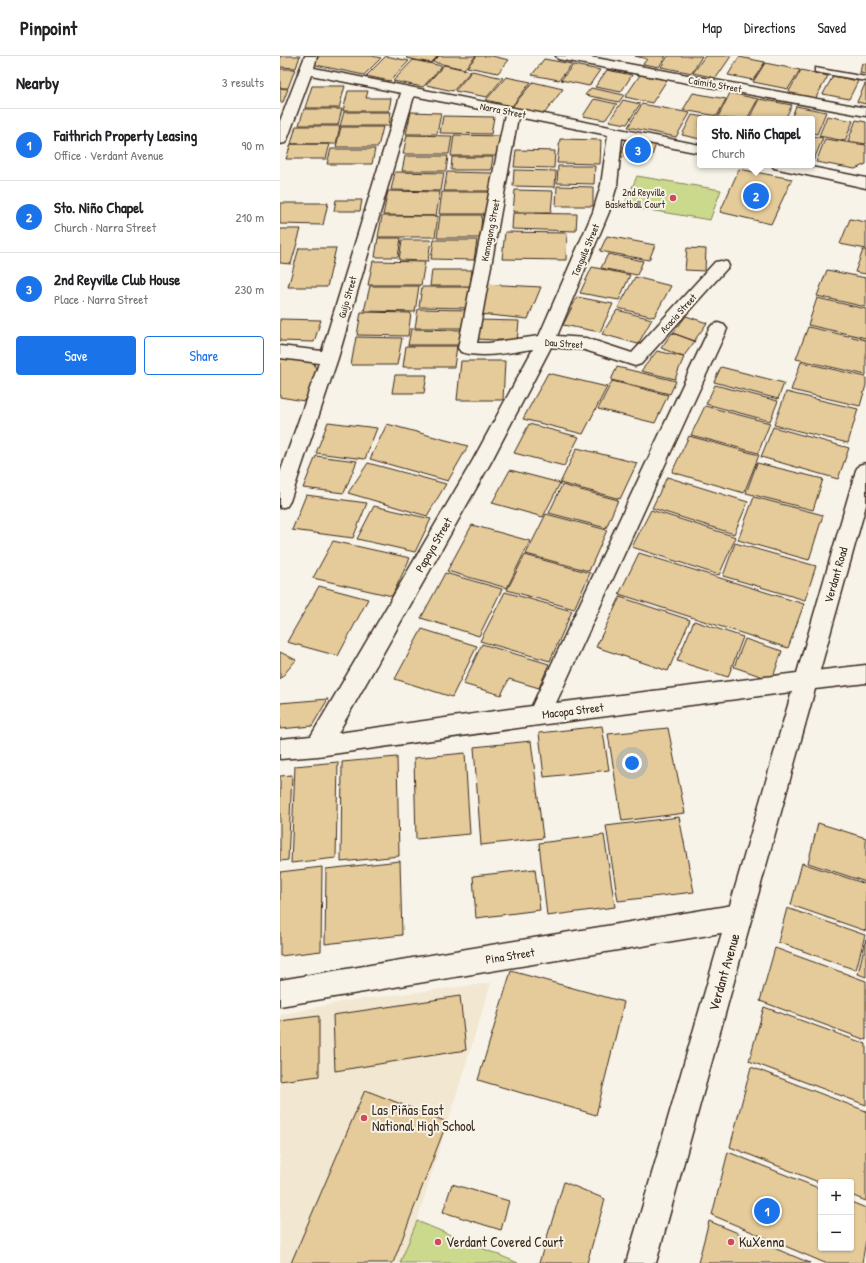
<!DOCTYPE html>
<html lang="en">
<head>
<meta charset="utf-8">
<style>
  :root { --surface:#fff; --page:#f2f2f2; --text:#202124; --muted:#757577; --line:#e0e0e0; --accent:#1a73e8 }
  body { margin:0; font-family:"Patrick Hand",sans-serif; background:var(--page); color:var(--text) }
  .controls { position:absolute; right:12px; bottom:12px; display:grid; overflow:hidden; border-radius:4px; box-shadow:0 1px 3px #0004 }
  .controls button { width:36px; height:36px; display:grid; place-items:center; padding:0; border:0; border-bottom:1px solid var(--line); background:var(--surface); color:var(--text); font:20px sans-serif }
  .you { position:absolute; left:352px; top:707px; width:14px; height:14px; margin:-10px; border:3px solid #fff; border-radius:50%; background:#1a73e8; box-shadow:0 0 0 6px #1a73e833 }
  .badge { display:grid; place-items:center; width:26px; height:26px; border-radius:50%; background:var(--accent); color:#fff; font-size:13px; font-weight:700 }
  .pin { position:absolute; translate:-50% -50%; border:2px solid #fff; box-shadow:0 1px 4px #0006 }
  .popup { position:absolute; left:417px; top:60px; width:118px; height:52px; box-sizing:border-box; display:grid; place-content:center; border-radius:4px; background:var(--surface); filter:drop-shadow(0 1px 3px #0005); font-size:13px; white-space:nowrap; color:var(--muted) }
  .popup b { font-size:15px; color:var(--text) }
  .popup::after { content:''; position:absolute; left:50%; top:100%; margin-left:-8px; border:8px solid transparent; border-top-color:var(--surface) }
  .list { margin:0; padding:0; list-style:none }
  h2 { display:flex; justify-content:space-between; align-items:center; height:52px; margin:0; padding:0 16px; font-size:17px }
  h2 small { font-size:13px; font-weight:400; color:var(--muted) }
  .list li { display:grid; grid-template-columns:26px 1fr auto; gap:12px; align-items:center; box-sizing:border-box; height:72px; padding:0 16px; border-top:1px solid var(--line) }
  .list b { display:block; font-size:15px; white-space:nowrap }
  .list p { margin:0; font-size:13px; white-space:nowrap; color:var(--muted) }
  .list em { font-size:13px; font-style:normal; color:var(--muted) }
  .actions { display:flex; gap:8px; padding:12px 16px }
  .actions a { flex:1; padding:9px 0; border:1px solid var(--accent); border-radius:4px; text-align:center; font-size:14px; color:var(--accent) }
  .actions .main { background:var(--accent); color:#fff }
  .map { position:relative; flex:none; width:586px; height:1207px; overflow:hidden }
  header { display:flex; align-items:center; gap:24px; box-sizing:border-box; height:56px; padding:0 20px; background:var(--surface); border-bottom:1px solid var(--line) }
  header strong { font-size:19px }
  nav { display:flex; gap:22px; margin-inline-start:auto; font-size:14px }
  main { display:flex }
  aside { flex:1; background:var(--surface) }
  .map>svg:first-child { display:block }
</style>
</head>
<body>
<header>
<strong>Pinpoint</strong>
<nav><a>Map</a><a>Directions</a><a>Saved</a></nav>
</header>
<main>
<aside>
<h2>Nearby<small>3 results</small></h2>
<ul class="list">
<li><span class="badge">1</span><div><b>Faithrich Property Leasing</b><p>Office · Verdant Avenue</p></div><em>90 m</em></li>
<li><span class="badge">2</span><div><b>Sto. Niño Chapel</b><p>Church · Narra Street</p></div><em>210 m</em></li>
<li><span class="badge">3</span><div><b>2nd Reyville Club House</b><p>Place · Narra Street</p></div><em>230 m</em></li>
</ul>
<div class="actions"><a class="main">Save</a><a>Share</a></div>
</aside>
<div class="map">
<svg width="586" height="1207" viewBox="0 0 586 1207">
  <rect width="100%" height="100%" fill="#f7f3e8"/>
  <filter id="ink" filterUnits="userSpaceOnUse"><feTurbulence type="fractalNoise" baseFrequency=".025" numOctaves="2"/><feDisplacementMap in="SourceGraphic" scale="8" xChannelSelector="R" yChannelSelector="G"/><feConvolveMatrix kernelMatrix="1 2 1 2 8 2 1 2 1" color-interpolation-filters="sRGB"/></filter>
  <g filter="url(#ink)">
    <path fill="#f2e7d1" d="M211,927L137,1165L120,1207H0V959L66,945Z"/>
    <path fill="#cbd98d" stroke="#838256" d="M357,120L441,134L430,164L344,150Z
      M137,1165L238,1207H120Z"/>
    <path fill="#e5cb9a" stroke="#3b2a1e" d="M0,0H20L16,12L0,11Z
      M40,0H92L101,2L84,19L31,8Z
      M106,0L129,5L110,25L86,20Z
      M128,0H158L151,7L126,2Z
      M159,0H196L184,13L153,6Z
      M197,0H212L229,4L218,17L187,11Z
      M355,0H386L379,11L363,8L367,3Z
      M388,0H422L412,17L381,11Z
      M425,0H451L436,22L413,17Z
      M459,1L485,6L473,24L448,19Z
      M264,3L292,8L279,24L252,19Z
      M133,4L162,10L143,31L113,25Z
      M485,7L520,14L508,33L473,26Z
      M582,7L586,8V18L580,17Z
      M164,9L191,15L173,35L146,29Z
      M293,9L320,14L309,30L281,24Z
      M0,13H15L8,32H0Z
      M327,14L352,19L341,36L315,31Z
      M521,14L548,20L535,43L508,37Z
      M192,15L223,22L207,41L175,35Z
      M360,19L387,24L372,47L345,41Z
      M553,20L578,25L569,43L543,38Z
      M226,21L251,26L232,50L206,44Z
      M253,26L283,33L264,58L232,51Z
      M585,28H586V48L577,46Z
      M32,30H65L59,52H25Z
      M0,32L8,33L3,46H0Z
      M311,32L344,39L339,46L305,39Z
      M68,35H88L86,42H111L109,55H63Z
      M413,37L446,43L437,60L403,54Z
      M450,37L478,43L467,63H449L438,61Z
      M314,43L337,48L325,64L303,60Z
      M479,43L512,49L505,63H469Z
      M343,44L360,48L347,68L329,65Z
      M362,48L410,57L396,81L348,71Z
      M516,50L546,56L537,78L532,77V63H511Z
      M24,53H62L58,69H19Z
      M64,56H111L109,70H60Z
      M131,56L161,57L157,78H126Z
      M412,59L438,63H420V83L402,79Z
      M163,60L214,61L211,78L160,77Z
      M547,60L573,65L565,85L539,80Z
      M576,64L586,66V88L568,85Z
      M16,70H60L56,88H11Z
      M61,71H103L98,91H56Z
      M127,79L172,80L169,98H123Z
      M174,79L221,80L219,100H171Z
      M532,80L543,82L532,108Z
      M346,82L376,88L370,105L341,101Z
      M280,83L321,84L320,108L277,107Z
      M545,83L586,89V108L575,113L536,106Z
      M11,88H50L46,103H6Z
      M51,93H95L92,108H47Z
      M236,94L275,95L274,112L234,111Z
      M125,100H168L166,115H122Z
      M172,101H213L211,114H171Z
      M278,110H315L314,128L277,127Z
      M459,113L512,123L491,168L440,156Z
      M234,114L276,115L275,131L233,130Z
      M115,116L164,117L161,135L111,134Z
      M167,116L212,117L211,135H164Z
      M277,130L313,131V150H276Z
      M235,134L273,135L271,156H233Z
      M108,135L160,136L156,160L103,159Z
      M162,136H212L210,158H159Z
      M56,144H82L80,155H54Z
      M0,147H48L43,169L0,168Z
      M233,157L297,158L296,175L232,173Z
      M160,159H202L200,182H157Z
      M102,160H158L155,181H98Z
      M570,163L586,166V193L560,188Z
      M0,173H21L11,208L0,207Z
      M225,176L287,177L286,204L222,203Z
      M327,180L375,189L369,204L320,195Z
      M98,182H121L118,201H95Z
      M122,184H151L148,205L119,204Z
      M154,184H197L194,204L151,203Z
      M19,192H56L47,231H8Z
      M407,192L426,193L425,215L405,214Z
      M583,194H586V218L575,216Z
      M328,198L363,205L357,219L321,212Z
      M93,205L145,206L141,229H88Z
      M312,211L350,219L339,244L300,237Z
      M152,214H192L190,230H150Z
      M547,214L586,222V251L537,240Z
      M355,221L391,230L374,261L338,252Z
      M204,228L261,231L248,263L199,258Z
      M90,230H139L135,256L84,255Z
      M142,231H191L189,252L139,251Z
      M297,241L333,248L320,276L283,269Z
      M537,242L586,253V282L528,269Z
      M138,253L189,254L187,272H135Z
      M337,254L372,263L358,288L322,278Z
      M81,256L131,257L128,280L77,279Z
      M406,260L427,267L414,285L393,277Z
      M0,263L41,264L34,286L0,285Z
      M198,264L239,265L237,285L196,283Z
      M528,271L586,284V319L516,303Z
      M131,273L184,274L182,289H128Z
      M392,277L415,285L403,301L381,292Z
      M76,281L122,282L117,309H71Z
      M126,290H177L174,311H123Z
      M377,295L404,301L395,323L361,315Z
      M0,299L33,304L38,320L24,345L0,341Z
      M181,305H225L223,344H177Z
      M521,306L586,321V329L580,350L511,334Z
      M337,311L396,325L390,338L331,324Z
      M441,311L504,327L498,343L434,326Z
      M268,317L327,331L303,378L243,363Z
      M115,319H147L144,337H112Z
      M332,325L388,339L375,367L318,353Z
      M435,329L498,345L490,365L426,348Z
      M506,336L578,353L568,387L494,369Z
      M425,350L490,367L478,397L411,379Z
      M48,366L97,372L85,403L36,397Z
      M107,368L188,390L168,425L90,403Z
      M249,368L299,381L284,410L234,397Z
      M493,371L569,392L558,423L481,401Z
      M409,380L479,399L464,437L392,416Z
      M297,392L357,407L340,443L280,427Z
      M36,400L77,405L64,437L23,432Z
      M88,407L166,428L147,460L68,437Z
      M477,407L543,423L533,454L466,437Z
      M230,414L280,427L263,461L212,447Z
      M387,421L468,446L454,478L372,452Z
      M282,429L338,444L326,472L269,457Z
      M26,439L87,447L73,482L12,474Z
      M474,441L543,459L529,504L458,484Z
      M94,450L151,463L135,496L77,483Z
      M371,454L456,481L439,519L352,491Z
      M266,458L327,474L309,515L246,498Z
      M192,469L250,485L227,532L167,515Z
      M53,485L130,502L112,540L33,522Z
      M455,487L536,510L525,544L443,520Z
      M359,497L524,548L508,592L339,538Z
      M245,499L310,517L294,553L227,534Z
      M165,517L222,533L199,580L141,562Z
      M39,530L88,543L58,600L7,586Z
      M225,536L292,555L270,605L200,585Z
      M340,541L410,564L388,615L316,591Z
      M414,565L463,581L448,621L397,605Z
      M142,573L197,590L172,641L115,623Z
      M465,583L502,595L492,624L454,611Z
      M202,588L269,608L259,632L229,623L221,639L183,628Z
      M0,596L16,604L0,623Z
      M48,643L32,670L0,673V647Z
      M322,670L329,714L264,721L259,677Z
      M388,672L405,757L342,765L328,678Z
      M251,685L263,782L201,789L194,691Z
      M185,697L190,778L136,783L134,702Z
      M117,701L119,800L61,806L62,706Z
      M58,706L56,802L11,807L15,710Z
      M12,719L8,804L0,805V720Z
      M399,761L414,836L338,845L326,770Z
      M538,767L586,782V826L528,807Z
      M324,779L335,851L267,860L259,787Z
      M120,805L122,879L45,888L46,813Z
      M522,807L586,828V875L511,849Z
      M42,811L41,895L0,900V816Z
      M255,813L260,854L196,862L193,820Z
      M507,852L585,879L576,914L498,886Z
      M586,883V921L578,918Z
      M495,892L586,925V984L480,945Z
      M231,915L344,946L316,1059L198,1024Z
      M180,940L186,994L55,1015L53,959Z
      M484,951L586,988V1049L469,1005Z
      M39,960V1020L0,1025V965Z
      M471,1011L586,1055V1145L571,1139V1126L541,1127L450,1091Z
      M85,1034L167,1066L113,1207H11Z
      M448,1096L541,1133V1192H571V1146L586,1152V1184L582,1207H545L432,1159Z
      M284,1126L325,1143L307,1207H259Z
      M172,1128L229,1145L221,1174L163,1156Z
      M429,1165L530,1207H418Z"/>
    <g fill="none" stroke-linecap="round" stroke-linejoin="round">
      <g stroke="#3b2a1e" stroke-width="3">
        <path id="service" d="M535,12L586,21V25L535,16Z"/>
      </g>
      <g stroke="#3b2a1e" stroke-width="3">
        <path id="minor" d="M25,0H37L34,12L420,89V97L342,82L337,129L329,156L277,280L306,282L352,297L435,206L441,205L447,206L449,210L361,308L355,310L305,294L271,291L211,406L58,677L252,650L429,273L432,269L438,267L444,269L447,273L276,647L517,617L576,414L579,409L586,407V449L537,625L534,632L526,634L259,669L38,700L0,703V683L31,680L193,404L253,293C230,296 204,303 181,296L178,292L225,58L134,40L58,302L10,445L7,450L0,452V417L39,307L0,302V290L42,295L121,37L31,19L7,84L5,87L0,88V65ZM238,61L328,79L321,129L313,156L259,280L208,287H197Z
          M276,0H305L586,52V60L283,4L278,3Z
          M492,109H521L586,122V132L499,113L494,112Z
          M459,848L468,852L472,861L468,870L459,874L0,950V924Z"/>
      </g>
      <g stroke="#3b2a1e" stroke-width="3">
        <path id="tertiary" d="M586,609V627L535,633L376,1207H346L515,625L518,618L526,616Z"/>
      </g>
      <use href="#service" fill="#f7f3e8" fill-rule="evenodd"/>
      <use href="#minor" fill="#f7f3e8" fill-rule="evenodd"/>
      <use href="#tertiary" fill="#f7f3e8" fill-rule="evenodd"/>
    </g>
  </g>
  <g fill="#d1495b" stroke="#f7f3e8" stroke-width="1.5">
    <circle cx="393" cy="142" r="4"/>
    <circle cx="84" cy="1062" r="4"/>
    <circle cx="158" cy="1186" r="4"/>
    <circle cx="451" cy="1186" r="4"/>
  </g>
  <g text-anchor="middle" stroke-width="4" stroke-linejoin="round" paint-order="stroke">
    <g font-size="10" fill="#3b2a1e" stroke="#f7f3e8">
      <text transform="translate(435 28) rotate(10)" y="4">Caimito Street</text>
      <text transform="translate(223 54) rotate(11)" y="4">Narra Street</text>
      <text transform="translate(210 174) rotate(-79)" y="4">Kamagong Street</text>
      <text transform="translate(305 194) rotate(-67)" y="4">Tanguile Street</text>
      <text transform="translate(67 241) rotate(-74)" y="4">Guijo Street</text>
      <text transform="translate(398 257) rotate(-48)" y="4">Acacia Street</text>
      <text transform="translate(284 287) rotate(4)" y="4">Dau Street</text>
    </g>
    <g font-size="10" fill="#3b2a1e" stroke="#f7f3e8" text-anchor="end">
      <text x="385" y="140">2nd Reyville<tspan x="385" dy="12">Basketball Court</tspan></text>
    </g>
    <g font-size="12" fill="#3b2a1e" stroke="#f7f3e8">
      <text transform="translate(154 489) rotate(-60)" y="4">Papaya Street</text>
      <text transform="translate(556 519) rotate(-74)" y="4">Verdant Road</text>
      <text transform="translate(293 655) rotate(-7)" y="4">Macopa Street</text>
      <text transform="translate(230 900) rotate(-9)" y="4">Pina Street</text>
    </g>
    <g font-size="14" fill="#3b2a1e" stroke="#f7f3e8">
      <text transform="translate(444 916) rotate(-74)" y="5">Verdant Avenue</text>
    </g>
    <g font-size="14" fill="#3b2a1e" stroke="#f7f3e8" text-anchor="start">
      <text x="92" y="1059">Las Piñas East<tspan x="92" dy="16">National High School</tspan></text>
      <text x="166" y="1191">Verdant Covered Court</text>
      <text x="459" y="1191">KuXenna</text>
    </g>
  </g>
</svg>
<div class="controls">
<button>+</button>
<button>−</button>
</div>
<div class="you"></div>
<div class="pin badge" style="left:487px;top:1155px">1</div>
<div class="pin badge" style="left:476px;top:140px">2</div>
<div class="popup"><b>Sto. Niño Chapel</b>Church</div>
<div class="pin badge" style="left:358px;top:94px">3</div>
</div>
</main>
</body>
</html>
